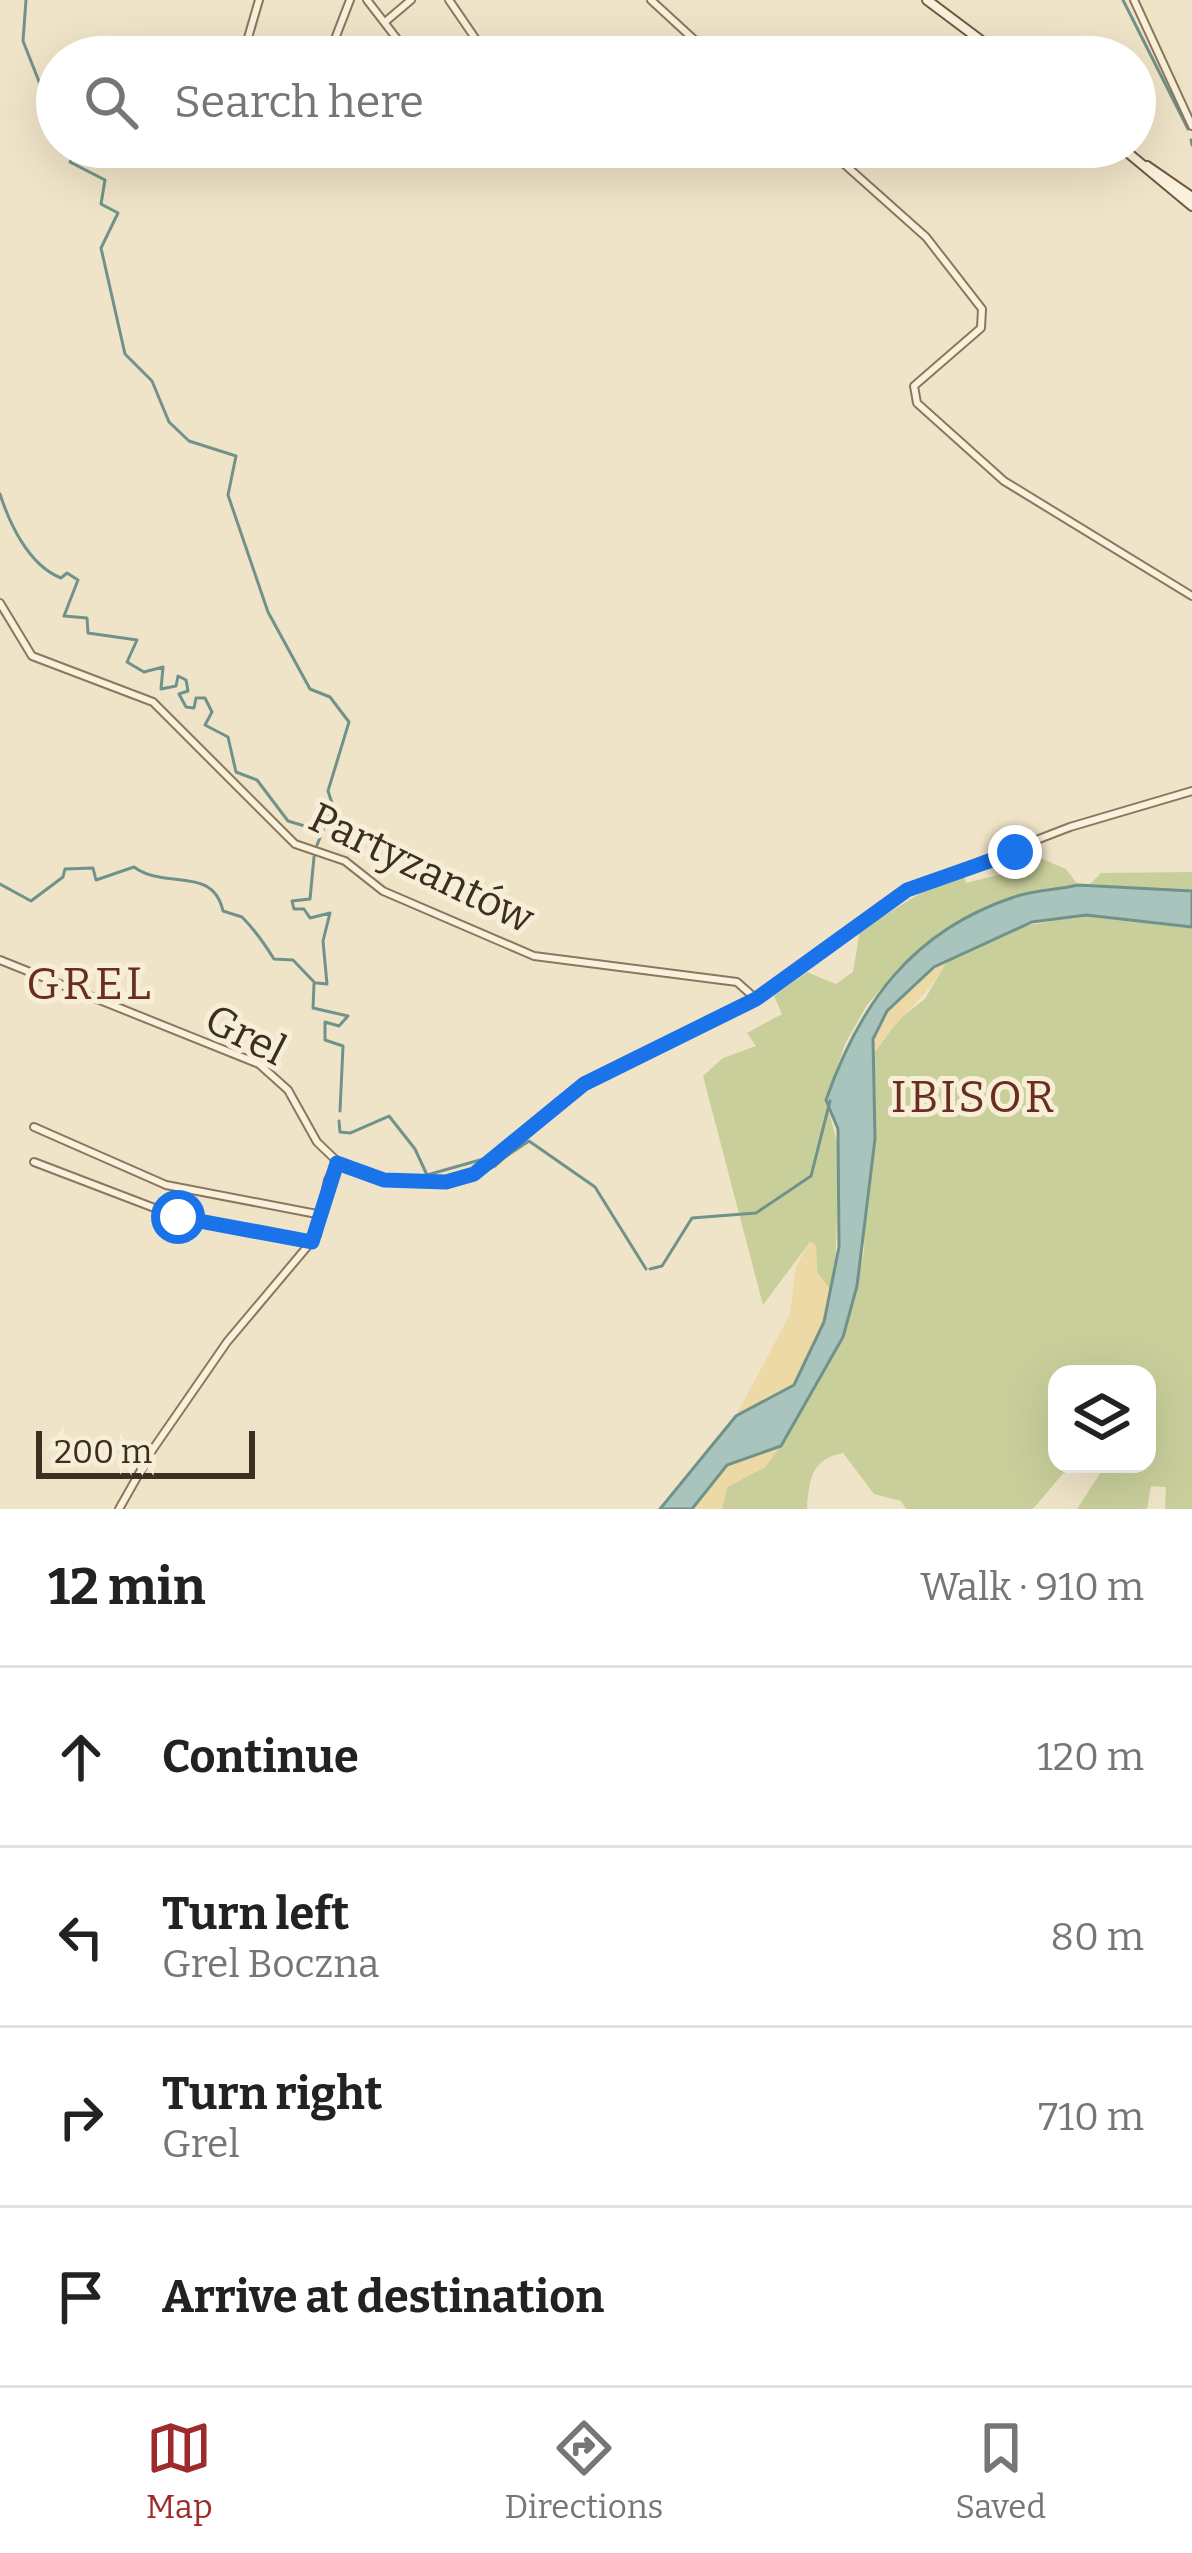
<!DOCTYPE html>
<html lang="en">
<head>
<meta charset="utf-8">
<style>
  :root { --surface:#fff; --page:#f6f6f6; --text:#222; --muted:#767676; --line:#e0e0e0; --accent:#9e2a2b }
  body { margin:0; font-family:Bitter,serif; background:var(--page); color:var(--text) }
  .controls { position:absolute; right:36px; bottom:36px; display:grid; overflow:hidden; border-radius:24px; box-shadow:0 12px 48px #0002 }
  .controls button { width:108px; height:108px; display:grid; place-items:center; padding:0; border:0; border-bottom:3px solid var(--line); background:var(--surface); color:var(--text); font:60px sans-serif }
  .scale { position:absolute; left:36px; bottom:30px; width:219px; box-sizing:border-box; padding-left:12px; border:6px solid #3d2e20; border-top:0; font-size:33px; line-height:42px; white-space:nowrap; color:#3d2e20; -webkit-text-stroke:9px #f7eed8; paint-order:stroke }
  .stop { position:absolute; width:36px; height:36px; margin:-27px; border:9px solid #1a73e8; border-radius:50%; background:#fff }
  .stop.end { background:#1a73e8; border-color:#fff; box-shadow:0 3px 12px #0008 }
  .list { margin:0; padding:0; list-style:none }
  h2 { display:flex; justify-content:space-between; align-items:center; height:156px; margin:0; padding:0 48px; font-size:51px }
  h2 small { font-size:39px; font-weight:400; color:var(--muted) }
  .list li { display:grid; grid-template-columns:78px 1fr auto; gap:36px; align-items:center; box-sizing:border-box; height:180px; padding:0 48px; border-top:3px solid var(--line) }
  .list b { display:block; font-size:45px; white-space:nowrap }
  .list p { margin:0; font-size:39px; white-space:nowrap; color:var(--muted) }
  .list em { font-size:39px; font-style:normal; color:var(--muted) }
  .icon { flex:none; width:66px; height:66px; fill:none; stroke:currentColor; stroke-width:2; stroke-linecap:round; stroke-linejoin:round }
  .map { position:relative; flex:none; width:1192px; height:1509px; overflow:hidden }
  .search { position:absolute; background:var(--surface); box-shadow:0 12px 48px #0002; left:36px; right:36px; top:36px; height:132px; display:flex; align-items:center; gap:30px; box-sizing:border-box; padding:0 42px; border-radius:66px; color:var(--muted); font-size:45px }
  .sheet { height:876px; background:var(--surface) }
  nav { display:flex; justify-content:space-around; align-items:center; box-sizing:border-box; height:168px; border-top:3px solid var(--line); background:var(--surface); font-size:33px; color:var(--muted) }
  nav a { display:grid; justify-items:center; gap:6px }
  nav .on { color:var(--accent) }
  .map>svg:first-child { display:block }
</style>
</head>
<body>
<div class="map">
<svg width="1192" height="1509" viewBox="0 0 1192 1509">
  <rect width="100%" height="100%" fill="#f0e4c8"/>
  <path fill="#c9cf9b" d="M1033,855L1066,869L1078,885L1035,891L898,970L867,1005L845,1044L826,1100L839,1150L835,1281L830,1290L817,1272L816,1246L810,1242L763,1305L703,1076L723,1058L756,1046L747,1033L782,1014L774,996L807,972L836,984L853,972L860,930C897,910 922,887 964,875L966,883L1002,874L1000,866Z
    M1192,872V891L1090,884L1101,873Z
    M1086,915L1192,927V1509H1165L1166,1487L1151,1486L1147,1509H1077L1101,1472L1076,1464H1147V1374H1057V1464H1071L1033,1509H906L901,1501L874,1494L843,1453C811,1459 809,1480 807,1509H722L727,1487L765,1467L843,1337L864,1252L865,1195L875,1139L874,1053L899,1019L925,999L948,959L1007,929Z"/>
  <path fill="#ecd9a5" d="M948,959C928,998 896,1017 874,1053C872,1011 914,978 948,959Z
    M810,1241L816,1246L817,1273L830,1289L835,1281L824,1322L794,1385L736,1416L790,1314L796,1266Z
    M781,1446L765,1467L727,1487L722,1509H692L727,1465Z"/>
  <path fill="#a9c4bc" stroke="#6f938a" stroke-width="3" d="M1078,885L1192,891V927L1086,915L1032,922L934,967L887,1011L873,1039L875,1139L857,1286L843,1337L781,1446L727,1465L692,1509H660L736,1416L794,1385L824,1322L839,1247L838,1129L826,1100C860,1003 912,931 1014,897C1035,890 1057,890 1078,885Z"/>
  <g fill="none" stroke-linecap="round" stroke-linejoin="round">
    <path stroke="#6f938a" stroke-width="3" d="M26,0L23,41L57,127
      M1123,0L1188,129
      M1191,140L1192,145
      M78,147L70,162L105,180L101,204L118,213L101,248L125,354L152,381L169,422L189,441L236,456L228,495L268,612L310,689L330,697L349,722L328,791L333,806L317,845
      M0,494C9,522 28,565 61,578L67,573L78,580L64,616L87,618L88,633L137,640L127,662L144,672L163,667L161,689L176,686L178,676L186,680L188,691L179,694L186,707L194,708L196,698H205L212,712L205,725L228,737L236,772L257,780L288,821L318,830
      M314,857L310,899L292,901L294,909H304L310,918L330,913L323,941L327,984L317,983
      M0,884L31,901L63,877L65,869L93,868L96,880L134,867C165,890 213,865 223,911L242,917C255,930 264,943 274,959L293,960L315,983
      M314,984L313,1008L348,1016L339,1026L325,1022V1040L343,1046L340,1111
      M339,1121L340,1132L350,1133L389,1116L415,1149L427,1175L494,1156
      M505,1157L529,1141L595,1187L646,1269
      M650,1269L662,1266L692,1218L756,1213L811,1176L830,1101"/>
    <g stroke="#8d765c" stroke-width="10">
      <path id="minor" d="M367,0L411,57
        M449,0L488,57
        M651,0L713,57
        M1134,0L1192,126
        M385,22L411,0
        M245,48L259,0
        M328,57L350,0
        M477,147L483,155
        M825,147L926,237L982,309L981,328L914,386L917,403L1004,481L1192,596
        M0,603L32,656L153,702L295,844L345,861L383,891L534,956L737,982L756,999
        M0,960L259,1064L288,1090L317,1142L341,1165L384,1180H458L493,1163L584,1084L756,999L907,890L1070,827L1192,791
        M34,1127L166,1185L322,1215
        M34,1162L178,1217L312,1242
        M119,1509L153,1449L227,1342L317,1235L328,1180L337,1163"/>
    </g>
    <g stroke="#6f573f" stroke-width="12">
      <path id="secondary" d="M927,0L1003,57
        M1121,147L1192,206
        M1147,166L1192,197"/>
    </g>
    <use href="#minor" stroke="#faf1dc" stroke-width="6"/>
    <use href="#secondary" stroke="#faf1dc" stroke-width="8"/>
  </g>
  <g fill="none" stroke-linecap="round" stroke-linejoin="round">
    <path stroke="#1a73e8" stroke-width="15" d="M178,1217L312,1242L337,1163L384,1180L446,1182L474,1174L584,1084L756,999L907,890L1015,852"/>
  </g>
  <g text-anchor="middle" stroke-width="10" stroke-linejoin="round" paint-order="stroke">
    <g font-size="42" fill="#3d2e20" stroke="#f7eed8">
      <text transform="translate(422 867) rotate(26)" y="15">Partyzantów</text>
      <text transform="translate(246 1034) rotate(27)" y="15">Grel</text>
    </g>
    <g font-size="45" letter-spacing="3" fill="#6b2e1e" stroke="#f7eed8">
      <text x="90" y="999">GREL</text>
      <text x="974" y="1112">IBISOR</text>
    </g>
  </g>
</svg>
<div class="controls">
<button><svg class="icon" aria-label="layers" viewBox="0 0 24 24"><path d="M12 4l9 5-9 5-9-5zM3 14l9 5 9-5"/></svg></button>
</div>
<div class="scale">200 m</div>
<div class="stop" style="left:178px;top:1217px"></div>
<div class="stop end" style="left:1015px;top:852px"></div>
<div class="search"><svg class="icon" aria-label="search" viewBox="0 0 24 24"><circle cx="10" cy="10" r="6"/><path d="M15 15l6 6"/></svg>Search here</div>
</div>
<section class="sheet">
<h2>12 min<small>Walk · 910 m</small></h2>
<ul class="list">
<li><svg class="icon" aria-label="ahead" viewBox="0 0 24 24"><path d="M12 20V5M6 11l6-6 6 6"/></svg><div><b>Continue</b></div><em>120 m</em></li>
<li><svg class="icon" aria-label="left" viewBox="0 0 24 24"><path d="M17 20v-9H6M10 6l-5 5 5 5"/></svg><div><b>Turn left</b><p>Grel Boczna</p></div><em>80 m</em></li>
<li><svg class="icon" aria-label="right" viewBox="0 0 24 24"><path d="M7 20v-9h11M14 6l5 5-5 5"/></svg><div><b>Turn right</b><p>Grel</p></div><em>710 m</em></li>
<li><svg class="icon" aria-label="arrive" viewBox="0 0 24 24"><path d="M6 21V4h12l-3 4 3 4H6"/></svg><div><b>Arrive at destination</b></div></li>
</ul>
</section>
<nav>
<a class="on"><svg class="icon" aria-label="map" viewBox="0 0 24 24"><path d="M3 6l6-2 6 2 6-2v14l-6 2-6-2-6 2zM9 4v14M15 6v14"/></svg>Map</a>
<a><svg class="icon" aria-label="directions" viewBox="0 0 24 24"><path d="M12 3l9 9-9 9-9-9zM9 14v-3h6M13 9l2 2-2 2"/></svg>Directions</a>
<a><svg class="icon" aria-label="saved" viewBox="0 0 24 24"><path d="M7 4h10v16l-5-4-5 4z"/></svg>Saved</a>
</nav>
</body>
</html>
